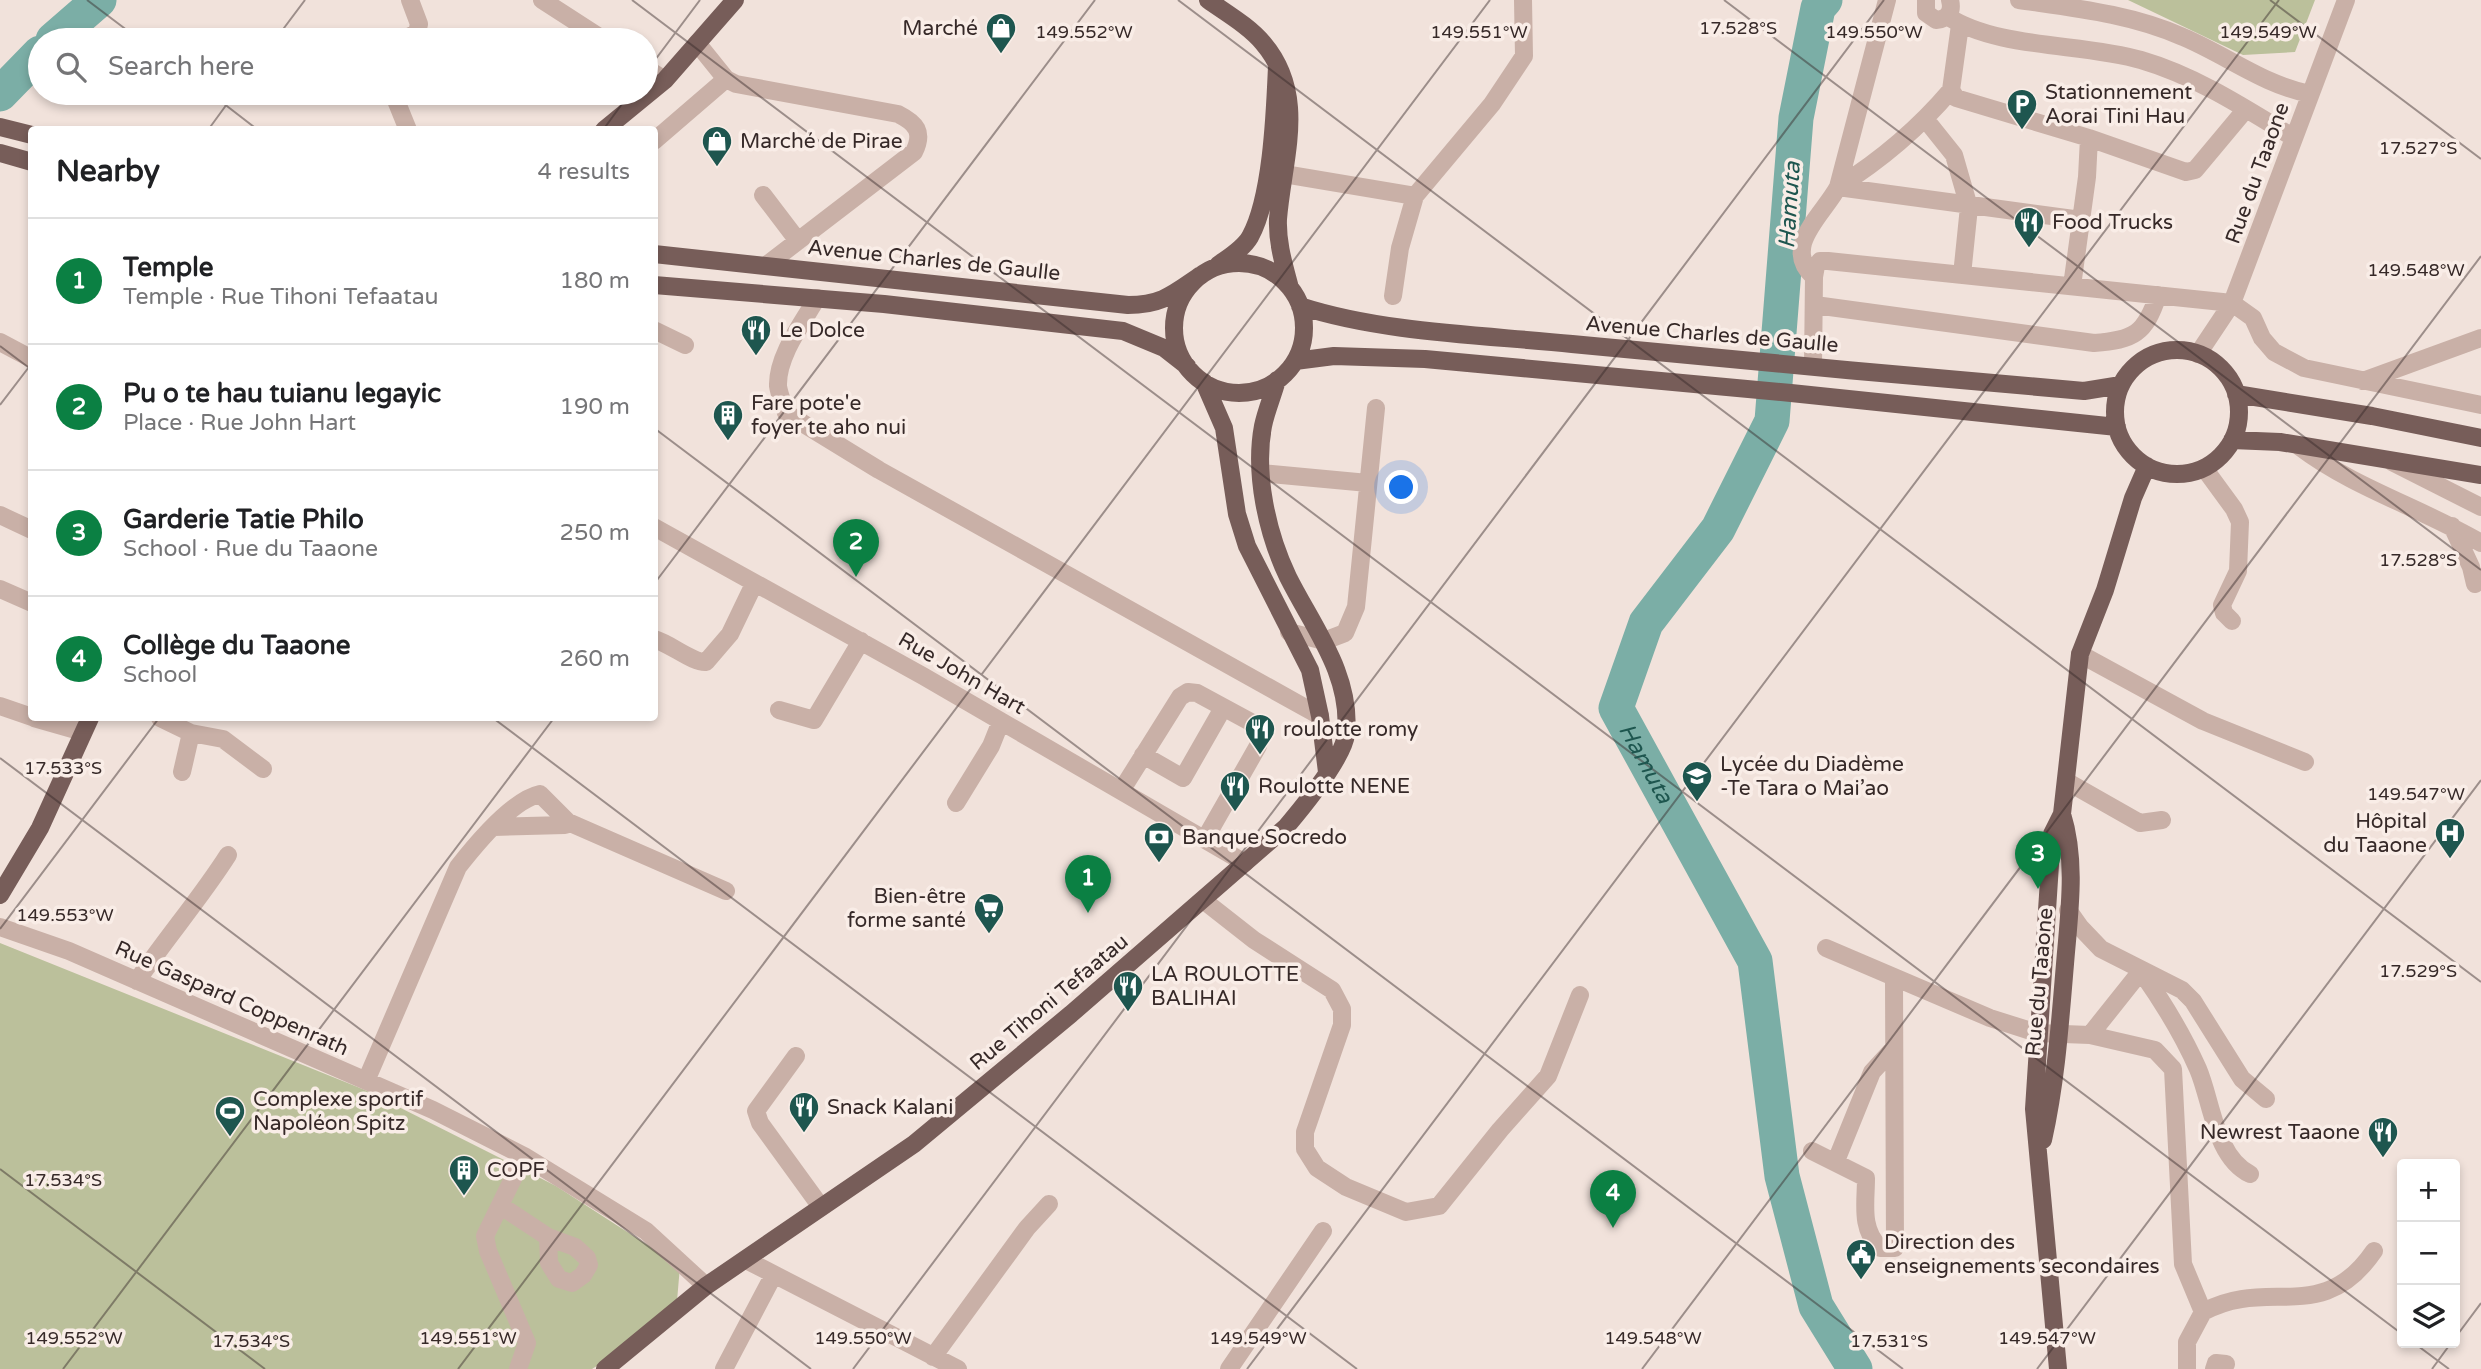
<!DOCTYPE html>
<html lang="en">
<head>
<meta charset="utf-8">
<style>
  :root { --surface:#fff; --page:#f6f6f6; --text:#202124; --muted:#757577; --line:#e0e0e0; --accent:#0b8043 }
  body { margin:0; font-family:"Varela Round",sans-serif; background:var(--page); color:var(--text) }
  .controls { position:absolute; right:21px; bottom:21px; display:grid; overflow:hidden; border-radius:7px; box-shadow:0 4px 10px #0003 }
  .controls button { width:63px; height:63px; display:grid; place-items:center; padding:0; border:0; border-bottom:2px solid var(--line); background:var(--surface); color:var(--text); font:35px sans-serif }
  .you { position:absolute; left:1402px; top:488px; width:24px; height:24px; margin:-18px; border:5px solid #fff; border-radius:50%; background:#1a73e8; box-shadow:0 0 0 10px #1a73e833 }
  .badge { display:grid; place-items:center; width:46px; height:46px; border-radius:50%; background:var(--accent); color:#fff; font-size:23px; font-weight:700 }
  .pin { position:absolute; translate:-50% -58px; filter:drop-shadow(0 2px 4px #0008) }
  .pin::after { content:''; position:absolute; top:37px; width:24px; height:21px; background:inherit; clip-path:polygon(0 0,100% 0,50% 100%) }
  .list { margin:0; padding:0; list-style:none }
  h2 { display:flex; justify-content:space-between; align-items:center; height:91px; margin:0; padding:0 28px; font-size:30px }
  h2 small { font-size:23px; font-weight:400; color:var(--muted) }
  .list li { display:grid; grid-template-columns:46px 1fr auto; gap:21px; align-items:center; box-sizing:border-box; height:126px; padding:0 28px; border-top:2px solid var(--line) }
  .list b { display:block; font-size:26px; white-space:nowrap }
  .list p { margin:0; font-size:23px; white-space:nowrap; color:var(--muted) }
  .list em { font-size:23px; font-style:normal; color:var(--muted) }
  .icon { flex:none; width:38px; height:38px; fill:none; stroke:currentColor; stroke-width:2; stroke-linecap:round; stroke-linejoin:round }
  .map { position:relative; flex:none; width:2481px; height:1369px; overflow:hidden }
  .search { position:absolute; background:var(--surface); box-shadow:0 4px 10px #0003; left:28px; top:28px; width:630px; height:77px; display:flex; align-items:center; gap:18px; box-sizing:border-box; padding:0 24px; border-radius:38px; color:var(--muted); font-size:26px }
  .panel { position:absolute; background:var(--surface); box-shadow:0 4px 10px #0003; left:28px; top:126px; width:630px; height:595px; border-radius:7px }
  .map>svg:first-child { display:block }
</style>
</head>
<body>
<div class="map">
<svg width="2481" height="1369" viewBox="0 0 2481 1369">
  <rect width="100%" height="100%" fill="#f1e2db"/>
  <path fill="#bbc09b" d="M2128,0H2315L2295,52L2243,55Z
    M0,943L365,1090L556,1186L680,1266L677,1301L621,1351L592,1369H0Z"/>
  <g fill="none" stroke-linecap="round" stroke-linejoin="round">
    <g stroke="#7baea6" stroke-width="35">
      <path id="s1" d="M1825,0L1818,8L1796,118L1772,421L1718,529L1646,623L1616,708L1755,961L1782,1176L1816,1306L1855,1369"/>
      <path d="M53,40L99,0"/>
      <path d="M0,94L40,53"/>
    </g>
    <path stroke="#c9b0a7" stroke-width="18" d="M542,0L604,40
      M1887,0L1838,187C1881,160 1918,129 1951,90
      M1926,0V13L1936,20C1948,19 1953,12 1950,0
      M2019,0C2074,8 2132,14 2183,37C2226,55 2264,85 2310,94
      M1947,16C1997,49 2082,43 2141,60C2196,76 2245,108 2294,138
      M1960,25L1951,90L1956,98L2089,138L2087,177L2072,286
      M402,40L417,33L419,24L410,0
      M697,43L726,79L736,84L898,114C916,123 924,132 914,152L768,264
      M646,68L665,80
      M393,93L408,130
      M1926,120L1954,155L1969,207L1962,275
      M2089,138L2186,172L2195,170L2246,109
      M654,141L726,79
      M1284,174L1415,196
      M763,195L798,241
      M1814,277C1781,247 1823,215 1838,187L2081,220
      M1393,296L1400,248L1415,196L1492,104L1524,56L1523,0
      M817,298C803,322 777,356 778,386C779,394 784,405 786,413L879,470L1320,716
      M1815,305L2094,343C2134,340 2145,334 2158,295
      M654,330L685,345
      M0,342L32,359
      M2198,354L2232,303L2346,0
      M1813,366L1814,277L1816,266L1820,261H1828L2232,303L2253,318L2262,338L2274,352L2304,368L2481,405
      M2363,381L2481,338
      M2300,447C2354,488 2422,508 2481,543
      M2392,462L2481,507
      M2204,468L2234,509L2240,522L2238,571L2222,605L2224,613L2232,621
      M1261,473L1368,483
      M0,515L32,530
      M2452,526L2471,567L2475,584
      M654,527L923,676L1245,863
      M0,589L32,603
      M1289,632L1324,641L1345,633L1356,607L1376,408
      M654,639C671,644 693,663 706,662L730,634L754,584
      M2080,654L2203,721L2305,762
      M0,706L32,717
      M779,710L814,720L861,641
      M34,718L83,732
      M160,718L191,733L223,739L263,769
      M1143,755L1183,778L1223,708
      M182,772L191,733
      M2066,781L2140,823L2162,820
      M1121,791L1180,697L1188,692L1197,693L1258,726L1261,735L1258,746L1205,839
      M956,803L991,746L1001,721
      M494,827L565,825L568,822
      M1203,900L1254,940L1332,990L1342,1009V1025L1305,1132V1149L1317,1168L1346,1187L1406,1212L1439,1206L1500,1130L1548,1076L1580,995
      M2068,910L2080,927L2101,949L2182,990L2193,1001L2242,1079L2266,1099
      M0,927L69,951L433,1110L524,1156L646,1231L706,1286
      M1826,948L1990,1018L2037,1033L2090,1035L2155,1050L2173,1069L2183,1264L2203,1312
      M2143,974C2164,1004 2183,1035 2198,1069C2212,1102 2215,1157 2250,1174
      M137,981C166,938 200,899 228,855
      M2090,1035L2141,971
      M796,1056L756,1111L760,1123L821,1207
      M366,1081L458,867C476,844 512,800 540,794L568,822L726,891
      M1812,1151L1866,1178C1866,1203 1860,1229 1880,1248H1895L1894,978
      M1836,1161L1872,1072L1894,1048
      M501,1206L548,1237L575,1247L587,1258L589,1265L583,1275L572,1283L559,1279L549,1263L548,1237
      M746,1260L958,1369
      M933,1357L1027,1228L1049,1204
      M518,1369L527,1343L488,1251L485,1236L524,1156
      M724,1369L773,1276
      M1229,1369L1323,1231
      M2187,1369V1342L2203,1312C2268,1276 2322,1327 2374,1251
      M2214,1369L2216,1363L2226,1364"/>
    <path stroke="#775d59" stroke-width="18" d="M1208,0C1226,13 1249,26 1263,43C1308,96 1283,157 1278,219C1277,243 1284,265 1290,288
      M0,127L32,135
      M604,130L665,80L735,0
      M0,153L32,162
      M654,254L1128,305C1162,305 1173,294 1201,275
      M1174 328a65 65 0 1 1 130 0a65 65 0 1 1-130 0Z
      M1218,265C1229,257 1243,249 1250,237C1272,197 1275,112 1277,66
      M654,285L884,304L1123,331L1164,348L1187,366
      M1300,306C1383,333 1485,335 1572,344C1743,361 1913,376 2084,391L2121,385
      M2115 412a62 62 0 1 1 124 0a62 62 0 1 1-124 0Z
      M1295,361L1334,356L1425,359L1791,393L2117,427
      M1204,382L1224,428L1237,514L1247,546L1310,670L1320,716L1327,772
      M2236,394L2372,416L2481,438
      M2232,440L2280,442L2481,475
      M0,895L40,828L90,718
      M2043,1140C2056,1082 2060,1023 2065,964C2069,914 2077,862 2062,814
      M605,1369L706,1286L914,1144L1071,1014L1286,827C1302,808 1344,757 1346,734C1352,675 1313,627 1288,577C1267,533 1254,474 1263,426C1266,411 1273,395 1277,380
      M2058,1369L2034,1109L2052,834L2062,814L2080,654L2105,590L2133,498L2147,466"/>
  </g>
  <path fill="none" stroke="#362928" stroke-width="2" stroke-opacity="0.45" d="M87,0L140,40M632,0L2402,1334M1178,0L2481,982M1724,0L2481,570M2270,0L2481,159M275,40L305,0M646,72L700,0M210,93L258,130M208,130L235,93M603,130L630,93M0,346L32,370M0,405L32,363M654,428L1903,1369M654,584L1095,0M493,718L1357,1369M0,758L811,1369M0,929L159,718M0,1169L265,1369M2455,1338L2481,1303M2414,1343L2449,1369M63,1369L554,718M458,1369L1490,0M853,1369L1884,0M1247,1369L2279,0M1642,1369L2481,256M2037,1369L2481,780M2432,1369L2451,1343"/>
  <defs>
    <g id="shop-pin" transform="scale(1.575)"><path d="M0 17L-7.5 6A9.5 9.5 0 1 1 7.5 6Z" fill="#1e564f" stroke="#f9ede7"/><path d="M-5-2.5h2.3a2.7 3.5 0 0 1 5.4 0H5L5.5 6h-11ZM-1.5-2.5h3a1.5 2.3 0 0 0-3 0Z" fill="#fff"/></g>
    <g id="parking-pin" transform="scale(1.575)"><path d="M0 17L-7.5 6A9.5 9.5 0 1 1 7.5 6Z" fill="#1e564f" stroke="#f9ede7"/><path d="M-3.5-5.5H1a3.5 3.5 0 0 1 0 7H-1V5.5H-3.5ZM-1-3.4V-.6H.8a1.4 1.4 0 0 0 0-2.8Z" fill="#fff"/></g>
    <g id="restaurant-pin" transform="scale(1.575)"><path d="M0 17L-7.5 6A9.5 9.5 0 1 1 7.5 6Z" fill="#1e564f" stroke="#f9ede7"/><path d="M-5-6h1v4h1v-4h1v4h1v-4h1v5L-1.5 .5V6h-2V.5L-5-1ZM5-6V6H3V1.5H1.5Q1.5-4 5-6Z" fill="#fff"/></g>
    <g id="building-pin" transform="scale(1.575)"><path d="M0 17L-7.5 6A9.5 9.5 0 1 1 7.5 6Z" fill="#1e564f" stroke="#f9ede7"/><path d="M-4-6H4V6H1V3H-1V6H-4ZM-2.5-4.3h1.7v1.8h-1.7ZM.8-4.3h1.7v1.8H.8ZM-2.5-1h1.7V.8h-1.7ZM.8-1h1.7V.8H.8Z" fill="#fff"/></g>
    <g id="school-pin" transform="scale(1.575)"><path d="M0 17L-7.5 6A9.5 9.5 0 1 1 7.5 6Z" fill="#1e564f" stroke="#f9ede7"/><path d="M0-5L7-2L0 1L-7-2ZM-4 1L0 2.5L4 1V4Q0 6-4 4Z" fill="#fff"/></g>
    <g id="hospital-pin" transform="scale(1.575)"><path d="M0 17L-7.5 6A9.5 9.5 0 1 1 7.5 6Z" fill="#1e564f" stroke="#f9ede7"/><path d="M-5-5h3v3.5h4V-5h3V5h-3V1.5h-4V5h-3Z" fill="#fff"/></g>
    <g id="bank-pin" transform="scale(1.575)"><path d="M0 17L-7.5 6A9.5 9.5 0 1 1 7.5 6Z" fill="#1e564f" stroke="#f9ede7"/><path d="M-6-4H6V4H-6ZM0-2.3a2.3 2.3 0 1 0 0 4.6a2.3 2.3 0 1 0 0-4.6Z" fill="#fff"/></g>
    <g id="supermarket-pin" transform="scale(1.575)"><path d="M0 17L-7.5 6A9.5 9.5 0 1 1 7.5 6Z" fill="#1e564f" stroke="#f9ede7"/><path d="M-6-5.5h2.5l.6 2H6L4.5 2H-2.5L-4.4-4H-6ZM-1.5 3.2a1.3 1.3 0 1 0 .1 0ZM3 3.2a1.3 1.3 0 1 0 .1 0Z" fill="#fff"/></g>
    <g id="stadium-pin" transform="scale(1.575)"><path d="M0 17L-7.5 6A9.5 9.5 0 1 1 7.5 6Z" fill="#1e564f" stroke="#f9ede7"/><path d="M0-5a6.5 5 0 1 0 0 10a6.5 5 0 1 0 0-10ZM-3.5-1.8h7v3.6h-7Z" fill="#fff"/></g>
    <g id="civic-pin" transform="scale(1.575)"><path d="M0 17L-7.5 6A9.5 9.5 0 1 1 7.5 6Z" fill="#1e564f" stroke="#f9ede7"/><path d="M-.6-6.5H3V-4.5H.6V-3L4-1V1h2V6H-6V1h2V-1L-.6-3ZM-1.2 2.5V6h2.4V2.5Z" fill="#fff"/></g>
  </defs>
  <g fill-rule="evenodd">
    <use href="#shop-pin" x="1001" y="28"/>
    <use href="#parking-pin" x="2022" y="104"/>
    <use href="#shop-pin" x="717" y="141"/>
    <use href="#restaurant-pin" x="2029" y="222"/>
    <use href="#restaurant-pin" x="756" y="330"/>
    <use href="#building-pin" x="728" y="415"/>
    <use href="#restaurant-pin" x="1260" y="729"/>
    <use href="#school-pin" x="1697" y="776"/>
    <use href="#restaurant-pin" x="1235" y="786"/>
    <use href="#hospital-pin" x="2450" y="833"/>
    <use href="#bank-pin" x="1159" y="837"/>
    <use href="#supermarket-pin" x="989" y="908"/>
    <use href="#restaurant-pin" x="1128" y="986"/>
    <use href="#restaurant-pin" x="804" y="1107"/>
    <use href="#stadium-pin" x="230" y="1111"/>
    <use href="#restaurant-pin" x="2383" y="1132"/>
    <use href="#building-pin" x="464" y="1170"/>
    <use href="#civic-pin" x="1861" y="1254"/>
  </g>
  <g text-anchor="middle" stroke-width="7" stroke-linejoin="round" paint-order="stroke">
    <g font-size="21" fill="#362928" stroke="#f9ede7" text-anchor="start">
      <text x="978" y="35" text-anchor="end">Marché</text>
      <text x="2045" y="99">Stationnement<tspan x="2045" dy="24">Aorai Tini Hau</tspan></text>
      <text x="740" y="148">Marché de Pirae</text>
      <text x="2052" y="229">Food Trucks</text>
      <text x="779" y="337">Le Dolce</text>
      <text x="751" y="410">Fare pote'e<tspan x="751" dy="24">foyer te aho nui</tspan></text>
      <text x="1283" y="736">roulotte romy</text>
      <text x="1720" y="771">Lycée du Diadème<tspan x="1720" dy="24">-Te Tara o Mai’ao</tspan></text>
      <text x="1258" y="793">Roulotte NENE</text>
      <text x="2427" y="828" text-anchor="end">Hôpital<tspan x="2427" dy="24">du Taaone</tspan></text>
      <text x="1182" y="844">Banque Socredo</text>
      <text x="966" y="903" text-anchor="end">Bien-être<tspan x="966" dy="24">forme santé</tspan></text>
      <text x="1151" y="981">LA ROULOTTE<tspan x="1151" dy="24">BALIHAI</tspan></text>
      <text x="253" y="1106">Complexe sportif<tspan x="253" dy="24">Napoléon Spitz</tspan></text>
      <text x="827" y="1114">Snack Kalani</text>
      <text x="2360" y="1139" text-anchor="end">Newrest Taaone</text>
      <text x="487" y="1177">COPF</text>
      <text x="1884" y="1249">Direction des<tspan x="1884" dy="24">enseignements secondaires</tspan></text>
    </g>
    <g font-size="21" fill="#362928" stroke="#f9ede7">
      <text transform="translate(2257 173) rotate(-70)" y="7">Rue du Taaone</text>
      <text transform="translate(934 260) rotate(6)" y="7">Avenue Charles de Gaulle</text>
      <text transform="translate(1712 334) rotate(5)" y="7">Avenue Charles de Gaulle</text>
      <text transform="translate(962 673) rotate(30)" y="7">Rue John Hart</text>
      <text transform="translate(2039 982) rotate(-85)" y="7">Rue du Taaone</text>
      <text transform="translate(232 998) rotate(24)" y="7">Rue Gaspard Coppenrath</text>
      <text transform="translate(1049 1002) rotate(-40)" y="7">Rue Tihoni Tefaatau</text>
    </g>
    <g font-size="23" font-style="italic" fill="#1e564f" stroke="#f9ede7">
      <text transform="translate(1789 205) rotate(-86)" y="8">Hamuta</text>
      <text dy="8" stroke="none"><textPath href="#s1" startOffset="819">Hamuta</textPath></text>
    </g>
  </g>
  <g font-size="18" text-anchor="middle" fill="#362928" stroke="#f9ede7" stroke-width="7" stroke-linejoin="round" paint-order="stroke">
    <text x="1738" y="34">17.528°S</text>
    <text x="1084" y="38">149.552°W</text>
    <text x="1479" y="38">149.551°W</text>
    <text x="1874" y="38">149.550°W</text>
    <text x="2268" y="38">149.549°W</text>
    <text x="2418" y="154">17.527°S</text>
    <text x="2416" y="276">149.548°W</text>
    <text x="2418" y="566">17.528°S</text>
    <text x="63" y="774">17.533°S</text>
    <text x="2416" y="800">149.547°W</text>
    <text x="65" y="921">149.553°W</text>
    <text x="2418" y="977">17.529°S</text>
    <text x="63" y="1186">17.534°S</text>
    <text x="74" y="1344">149.552°W</text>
    <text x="468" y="1344">149.551°W</text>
    <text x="863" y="1344">149.550°W</text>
    <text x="1258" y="1344">149.549°W</text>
    <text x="1653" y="1344">149.548°W</text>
    <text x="2047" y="1344">149.547°W</text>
    <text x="251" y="1347">17.534°S</text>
    <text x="1889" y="1347">17.531°S</text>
  </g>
</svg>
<div class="controls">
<button>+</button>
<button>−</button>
<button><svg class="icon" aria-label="layers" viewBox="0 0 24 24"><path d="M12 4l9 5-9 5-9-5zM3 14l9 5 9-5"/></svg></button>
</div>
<div class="you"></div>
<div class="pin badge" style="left:1088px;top:913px">1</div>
<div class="pin badge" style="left:856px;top:577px">2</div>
<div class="pin badge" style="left:2038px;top:889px">3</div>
<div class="pin badge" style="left:1613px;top:1228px">4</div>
<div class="search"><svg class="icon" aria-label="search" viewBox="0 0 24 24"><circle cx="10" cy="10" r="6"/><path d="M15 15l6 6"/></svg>Search here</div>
<section class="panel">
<h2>Nearby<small>4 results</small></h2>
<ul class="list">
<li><span class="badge">1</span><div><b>Temple</b><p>Temple · Rue Tihoni Tefaatau</p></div><em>180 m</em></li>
<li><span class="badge">2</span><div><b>Pu o te hau tuianu legayic</b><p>Place · Rue John Hart</p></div><em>190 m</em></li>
<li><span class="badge">3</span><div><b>Garderie Tatie Philo</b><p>School · Rue du Taaone</p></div><em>250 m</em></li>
<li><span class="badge">4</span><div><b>Collège du Taaone</b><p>School</p></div><em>260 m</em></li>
</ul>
</section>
</div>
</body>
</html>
